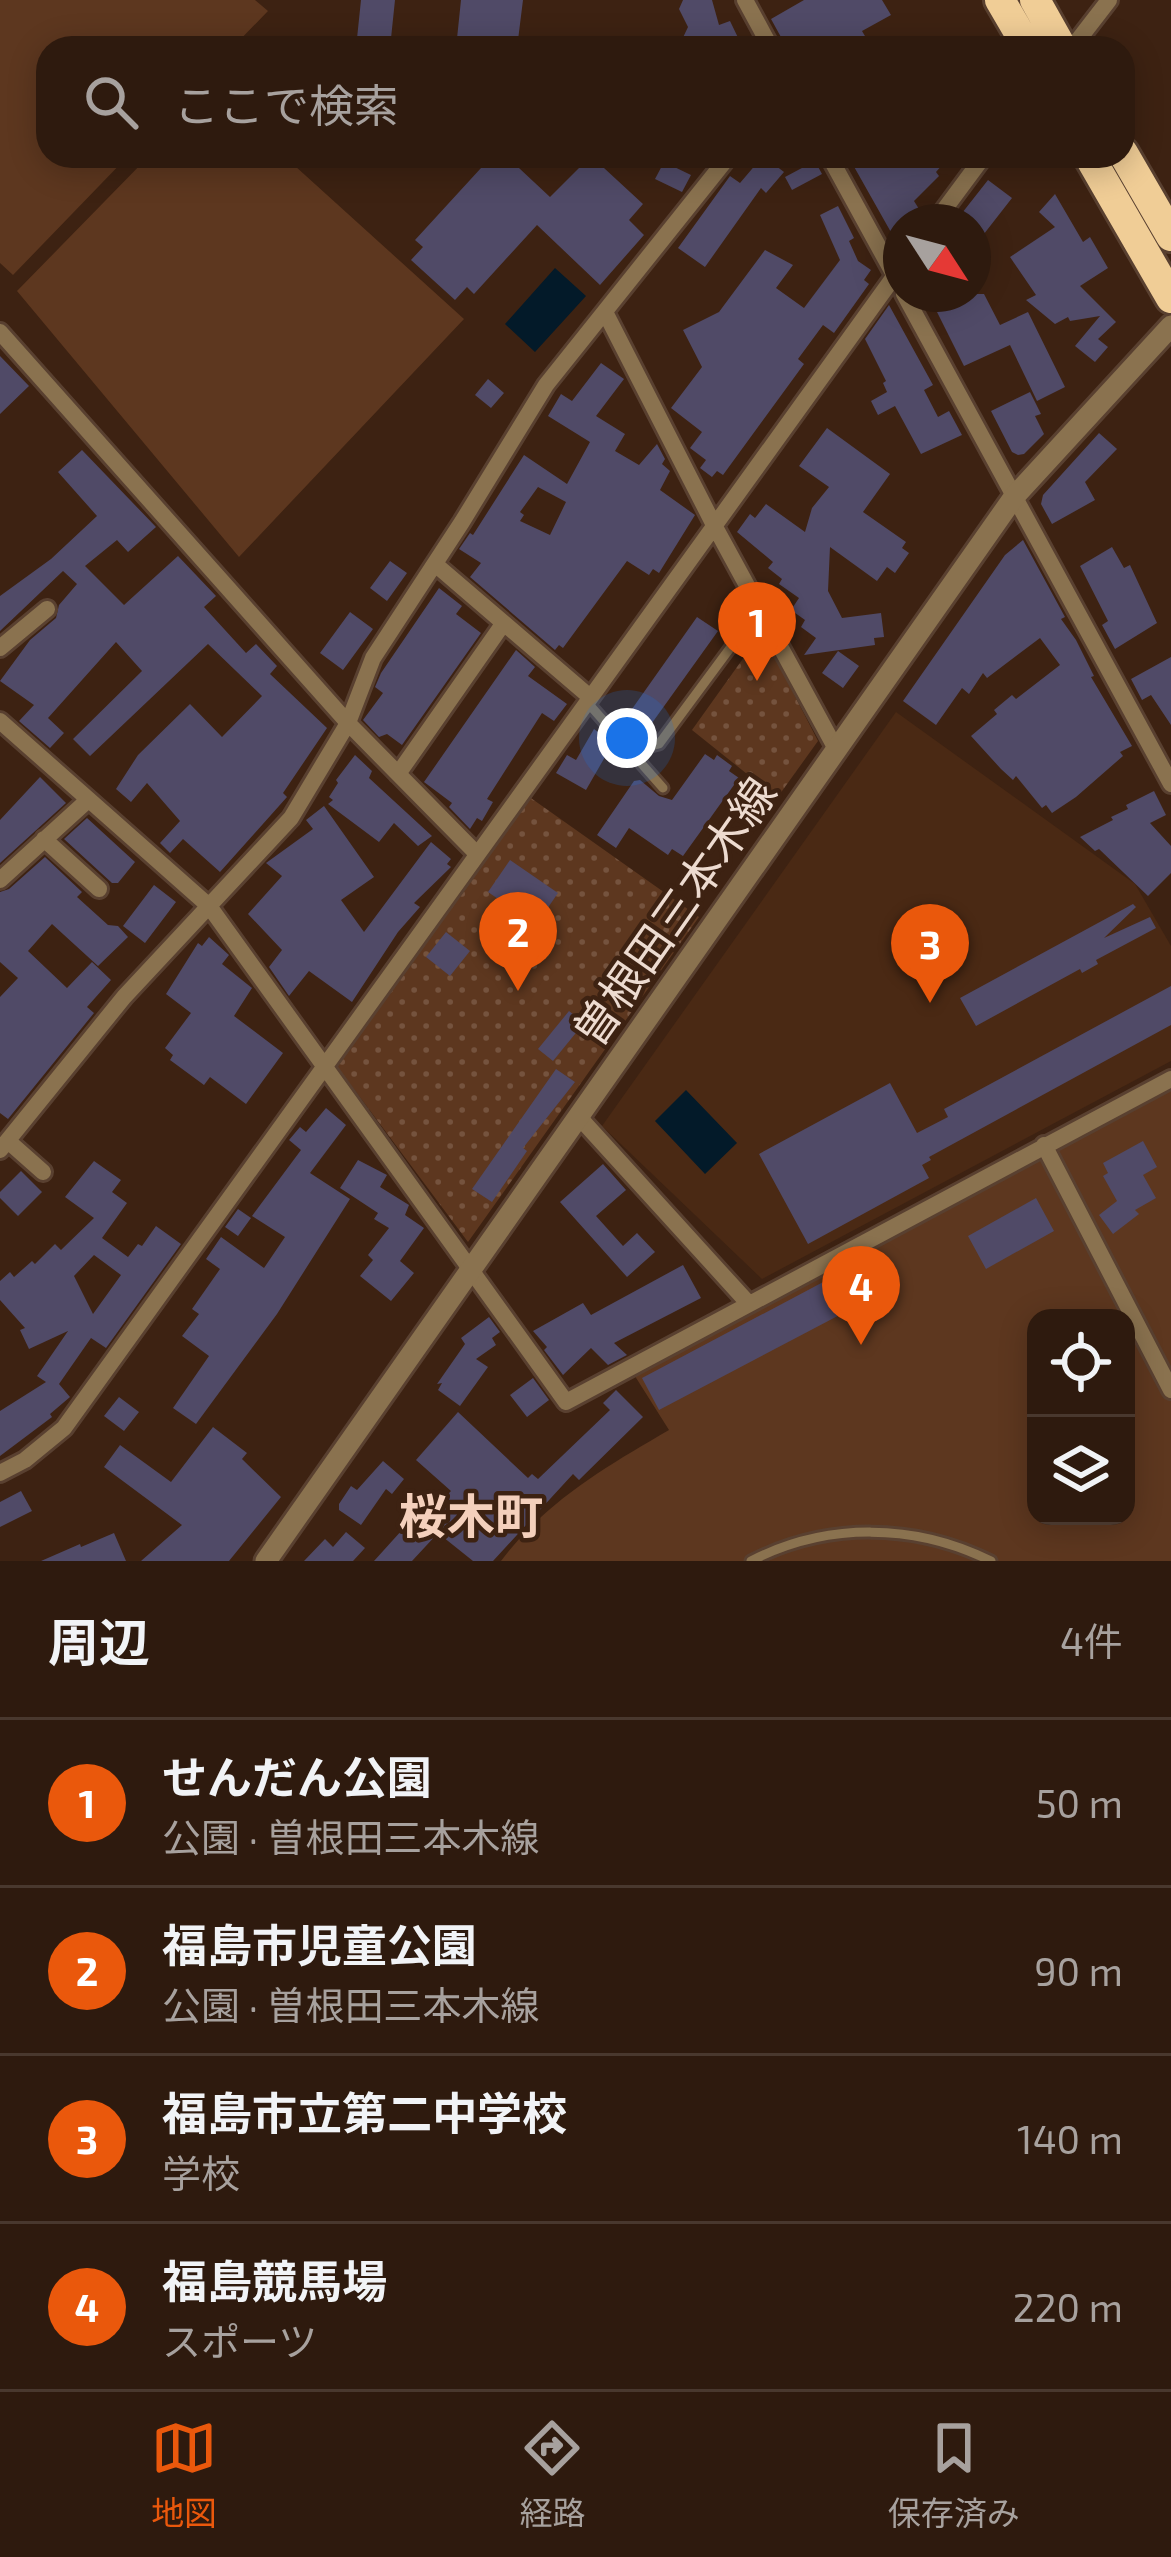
<!DOCTYPE html>
<html lang="ja">
<head>
<meta charset="utf-8">
<style>
  :root { --surface:#2e1a0e; --page:#362317; --text:#f1f3f6; --muted:#a7a19e; --line:#49382e; --accent:#ea580c }
  body { margin:0; font-family:"Exo 2","Noto Sans JP",sans-serif; background:var(--page); color:var(--text) }
  .controls { position:absolute; right:36px; bottom:36px; display:grid; overflow:hidden; border-radius:24px; box-shadow:0 6px 30px #0003 }
  .controls button { width:108px; height:108px; display:grid; place-items:center; padding:0; border:0; border-bottom:3px solid var(--line); background:var(--surface); color:var(--text); font:60px sans-serif }
  .compass { position:absolute; left:883px; top:204px; width:108px; height:108px; border-radius:50%; background:var(--surface); box-shadow:0 6px 30px #0003; rotate:126deg }
  .you { position:absolute; left:627px; top:738px; width:42px; height:42px; margin:-30px; border:9px solid #fff; border-radius:50%; background:#1a73e8; box-shadow:0 0 0 18px #1a73e833 }
  .badge { display:grid; place-items:center; width:78px; height:78px; border-radius:50%; background:var(--accent); color:#fff; font-size:39px; font-weight:700 }
  .pin { position:absolute; translate:-50% -99px; filter:drop-shadow(0 3px 6px #0008) }
  .pin::after { content:''; position:absolute; top:63px; width:42px; height:36px; background:inherit; clip-path:polygon(0 0,100% 0,50% 100%) }
  .list { margin:0; padding:0; list-style:none }
  h2 { display:flex; justify-content:space-between; align-items:center; height:156px; margin:0; padding:0 48px; font-size:51px }
  h2 small { font-size:39px; font-weight:400; color:var(--muted) }
  .list li { display:grid; grid-template-columns:78px 1fr auto; gap:36px; align-items:center; box-sizing:border-box; height:168px; padding:0 48px; border-top:3px solid var(--line) }
  .list b { display:block; font-size:45px; white-space:nowrap }
  .list p { margin:0; font-size:39px; white-space:nowrap; color:var(--muted) }
  .list em { font-size:39px; font-style:normal; color:var(--muted) }
  .icon { flex:none; width:66px; height:66px; fill:none; stroke:currentColor; stroke-width:2; stroke-linecap:round; stroke-linejoin:round }
  .map { position:relative; flex:none; width:1171px; height:1561px; overflow:hidden }
  .search { position:absolute; background:var(--surface); box-shadow:0 6px 30px #0003; left:36px; right:36px; top:36px; height:132px; display:flex; align-items:center; gap:30px; box-sizing:border-box; padding:0 42px; border-radius:36px; color:var(--muted); font-size:45px }
  .sheet { height:828px; background:var(--surface) }
  nav { display:flex; justify-content:space-around; align-items:center; box-sizing:border-box; height:168px; border-top:3px solid var(--line); background:var(--surface); font-size:33px; color:var(--muted) }
  nav a { display:grid; justify-items:center; gap:6px }
  nav .on { color:var(--accent) }
  .map>svg:first-child { display:block }
</style>
</head>
<body>
<div class="map">
<svg width="1171" height="1561" viewBox="0 0 1171 1561">
  <defs>
    <pattern id="park-dots" width="8" height="8" patternUnits="userSpaceOnUse" patternTransform="scale(3)"><rect width="8" height="8" fill="#5d371f"/><path d="M2 2h.1M6 6h.1" fill="none" stroke="#75533e" stroke-width="1.8" stroke-linecap="round"/></pattern>
  </defs>
  <rect width="100%" height="100%" fill="#3d2212"/>
  <path fill="#4a2914" d="M896,712L1135,884L1171,946V1061L762,1279L602,1126Z"/>
  <path fill="#5d371f" fill-rule="evenodd" d="M0,0H255L268,11L232,48H48V156H128L13,275L0,263Z
    M149,156H284L464,319L239,557L17,291Z
    M1171,1089V1561H501C545,1502 607,1466 669,1430L633,1373ZM1036,1318H1126V1516H1036Z"/>
  <path fill="url(#park-dots)" d="M762,632L818,741L777,798L692,730Z
    M528,796L699,917L468,1242L336,1065Z"/>
  <path fill="#031a29" d="M555,268L586,296L535,352L505,324Z
    M686,1090L737,1143L705,1174L655,1121Z"/>
  <path fill="#504a67" fill-rule="evenodd" d="M361,0H395L390,48H356Z
    M461,0H523L517,48H456Z
    M683,0H712L719,25L730,21L743,48H678L688,27L679,9Z
    M804,0H882L891,15L862,31L872,48H787L771,19Z
    M492,156H506L550,197L591,156L643,204L629,220L644,235L600,285L537,225L474,294L467,287L455,300L411,260L423,247L415,240Z
    M763,156L784,172L766,193L761,188L705,267L678,248L730,176L740,183Z
    M848,156H950L936,172L939,176L914,201L924,217L922,222H901V250Z
    M815,161L822,174L792,190L785,177Z
    M664,162L691,175L682,192L655,179Z
    M988,180L1012,198L973,248V222H955Z
    M1055,194L1083,242L1090,237L1108,268L1080,286L1116,322L1098,339L1108,347L1095,362L1075,346L1100,316L1070,321L1068,317L1055,324L1026,300L1036,295L1010,257L1055,227L1039,212Z
    M838,206L854,238L849,241L858,261L871,270L864,280L869,284L834,333L823,325L798,359L804,364L723,475L717,471L712,477L700,468L706,460L690,448L702,432L671,408L702,367L683,330L719,312L765,250L793,265L776,288L804,308L840,260L820,215Z
    M928,294H984L1000,325L1028,312L1065,387L1037,401L1010,345L964,366Z
    M889,305L933,385L924,390L938,417L949,411L962,435L921,454L895,406L878,415L871,401L887,392L883,383L886,381L865,339Z
    M0,356L29,386L0,414Z
    M601,363L624,379L596,416L625,434L615,451L639,465L657,444L665,459L662,464L670,471L660,490L695,515L659,573L653,569L649,575L627,561L563,648L559,645L555,650L470,577L481,563L459,549L470,533L473,535L524,455L567,484L590,442L548,416L561,394L572,401ZM538,487L566,502L550,535L520,521L524,515L520,512Z
    M488,379L504,393L491,408L475,395Z
    M1030,392L1041,414L1035,416L1044,434L1024,454L1018,455L1012,452L991,411Z
    M827,428L890,474L863,512L906,542L902,548L909,553L895,573L887,567L877,581L830,547L828,591L842,618L881,613L884,637L874,638L875,645L804,655L816,638L801,627L805,620L791,610L799,598L779,584L782,579L768,568L773,562L737,532L750,514L755,518L766,504L805,532L812,508L829,487L799,466Z
    M1099,433L1117,449L1085,482L1095,500L1052,524L1041,504L1043,495Z
    M82,450L156,527L128,552L117,540L85,566L124,605L178,556L216,596L204,607L246,653L256,644L277,666L270,674L327,728L283,793L287,797L220,872L183,839L170,853L160,843L180,821L147,783L131,802L116,789L138,755L190,704L222,737L262,696L208,644L90,756L73,739L142,671L116,642L48,718L64,733L50,748L19,721L34,705L0,681L30,640L56,618L59,605L77,584L63,571L0,631V596L51,559L97,516L58,472Z
    M1023,540L1065,617L1061,619L1076,640L1094,676L1091,677L1132,746L1120,752L1123,756L1076,797L1052,813L1046,805L1042,808L1016,776L1013,780L1001,769L971,736L997,714L994,710L1012,695L1016,699L1060,665L1040,638L987,678L983,673L969,694L962,688L936,725L903,701L1005,555Z
    M1112,547L1124,568L1130,565L1157,623L1115,649L1102,625L1108,621L1080,566Z
    M390,561L407,573L387,601L370,588Z
    M439,588L462,606L456,614L481,633L402,745L387,734L379,737L363,720L383,693L375,687L381,673Z
    M350,612L373,629L343,670L320,653Z
    M697,617L718,631L652,723L632,709Z
    M516,650L535,667L528,676L567,704L554,721L542,713L487,799L493,802L482,821L477,818L470,829L449,807L452,803L424,782Z
    M838,651L859,666L843,688L822,673Z
    M1171,657V725L1151,695L1142,700L1131,679Z
    M594,729L607,739L603,746L609,750L586,790L556,773L567,755L576,760Z
    M705,754L714,760L717,755L732,766L729,771L739,778L683,856L672,849L668,855L629,828L616,848L597,835L634,781L640,780L659,796L672,800Z
    M355,755L372,771L369,778L432,836L418,846L394,823L379,842L328,804L333,800L329,797L338,783L336,780Z
    M40,777L66,803L0,863V820Z
    M1154,791L1166,815L1150,823L1171,846V873L1148,896L1099,849L1095,851L1080,837L1113,820L1111,817L1128,809L1126,805Z
    M324,806L374,877L341,900L364,932L431,842L451,859L447,864L451,867L414,903L420,907L398,932L352,1002L309,971L289,996L269,967L282,950L248,914L282,876L266,863L313,829L306,820Z
    M87,818L135,862L118,883H112L64,839Z
    M45,857L82,892L77,897L108,925L118,926L128,937L98,966L52,924L28,951L67,988L92,962L111,980L87,1007L94,1013L8,1119L0,1113V997L18,978L0,962V892L9,889Z
    M510,860L558,893L536,925L488,892Z
    M154,885L176,902L145,943L123,926Z
    M1133,904L1136,907L1104,938L1150,917L1156,928L1096,960L1098,964L1082,973L1080,969L976,1026L960,998Z
    M446,932L470,951L450,976L426,957Z
    M209,937L229,955L222,964L252,988L234,1016L283,1053L246,1104L210,1077L204,1085L170,1060L173,1055L165,1048L191,1013L166,994L198,943L202,946Z
    M1171,986V1025L929,1157L931,1160L922,1165L929,1178L808,1244L759,1154L890,1083L917,1133L948,1117L944,1109Z
    M569,1011L584,1023L553,1061L538,1049Z
    M556,1069L575,1082L523,1148L527,1151L492,1202L472,1189Z
    M326,1108L346,1125L310,1173L350,1199L277,1314L196,1424L173,1408L209,1356L182,1336L199,1314L192,1309L220,1269L206,1259L221,1237L264,1268L285,1237L252,1216L301,1150L289,1140L300,1127L306,1132Z
    M1143,1141L1157,1167L1143,1175L1156,1198L1135,1210L1139,1214L1113,1234L1099,1215L1117,1201L1103,1176L1108,1173L1103,1163Z
    M358,1160L387,1175L380,1187L409,1205L405,1215L424,1228L400,1261L414,1273L391,1301L360,1276L373,1260L368,1255L389,1228L374,1219L378,1213L340,1188Z
    M94,1161L121,1180L112,1192L127,1203L102,1238L128,1257L138,1244L142,1246L156,1226L181,1244L106,1348L91,1338L59,1384L70,1397L50,1414L52,1417L0,1456V1411L46,1382L37,1376L68,1331L29,1349L20,1330L25,1328L0,1300V1281L10,1272L14,1277L32,1261L35,1264L55,1244L61,1250L94,1218L65,1197ZM94,1255L121,1275L93,1314L74,1276Z
    M603,1164L626,1190L596,1216L623,1246L637,1233L655,1252L627,1277L560,1202Z
    M21,1171L42,1192L18,1216L0,1198V1192Z
    M1036,1198L1054,1231L986,1269L968,1236Z
    M238,1209L251,1218L238,1236L225,1227Z
    M876,1254L888,1275L845,1299L851,1309L659,1410L642,1378Z
    M683,1265L701,1298L614,1343L627,1355L608,1365L591,1348L563,1375L544,1350L547,1347L533,1331L583,1303L591,1315Z
    M489,1317L500,1332L492,1338L496,1345L476,1359L488,1367L460,1406L438,1390L442,1383L437,1384L465,1344L461,1338Z
    M533,1378L549,1400L527,1417L510,1395Z
    M616,1390L643,1417L579,1480L573,1474L493,1561H473L438,1533L412,1561H374L412,1519L419,1525L451,1491L416,1460L458,1412L528,1478L532,1474L538,1479L610,1410L603,1403Z
    M119,1397L139,1412L124,1431L104,1416Z
    M213,1427L247,1453L242,1459L281,1497L229,1561H141L182,1525L104,1467L120,1445L171,1482Z
    M383,1461L404,1479L392,1494L386,1489L361,1525L339,1510V1504L351,1486L357,1490Z
    M21,1491L32,1511L0,1527V1502Z
    M346,1532L365,1548L353,1561H304L325,1539L333,1547Z
    M114,1533L126,1561H41L80,1544L81,1547Z"/>
  <g fill="none" stroke-linecap="round" stroke-linejoin="round">
    <g stroke="#594030" stroke-width="15">
      <path id="service" d="M587,702L663,788
        M630,751L659,744L759,609
        M751,1561C827,1522 915,1523 991,1561"/>
    </g>
    <g stroke="#594030" stroke-width="22">
      <path id="minor" d="M745,0L771,48
        M1072,48L1109,0
        M829,156L898,282
        M935,222L984,156
        M904,294L1171,784
        M606,314L714,525L836,749
        M0,332L348,723L476,853
        M435,564L590,697
        M0,648L47,609
        M0,721L209,906L566,1402L1171,1079
        M398,774L503,624
        M44,839L99,889
        M0,880L88,800
        M579,1117L749,1304
        M8,1141L43,1172
        M1044,1145L1171,1390
        M0,1150L124,997L291,818L348,723L373,658L462,522L546,385L729,156
        M0,1473L25,1460L64,1428L901,267"/>
    </g>
    <g stroke="#594030" stroke-width="27">
      <path id="tertiary" d="M266,1561L1014,497L1171,326"/>
    </g>
    <g stroke="#594030" stroke-width="36">
      <path id="trunk" d="M1000,0L1028,48
        M1035,0L1062,48
        M1123,153L1171,236
        M1089,156L1171,298"/>
    </g>
    <use href="#service" stroke="#8a724f" stroke-width="9"/>
    <use href="#minor" stroke="#8a724f" stroke-width="16"/>
    <use href="#tertiary" stroke="#8a724f" stroke-width="21"/>
    <use href="#trunk" stroke="#f0cd96" stroke-width="30"/>
  </g>
  <g text-anchor="middle" stroke-width="9" stroke-linejoin="round" paint-order="stroke">
    <g font-size="45" fill="#eddbd0" stroke="#3d2212">
      <text transform="translate(675 912) rotate(-55)" y="16">曽根田三本木線</text>
    </g>
    <g font-size="48" font-weight="bold" fill="#f4d0bc" stroke="#3d2212">
      <text x="471" y="1534">桜木町</text>
    </g>
  </g>
</svg>
<div class="controls">
<button><svg class="icon" aria-label="locate" viewBox="0 0 24 24"><circle cx="12" cy="12" r="6"/><path d="M12 2v4M12 18v4M2 12h4M18 12h4"/></svg></button>
<button><svg class="icon" aria-label="layers" viewBox="0 0 24 24"><path d="M12 4l9 5-9 5-9-5zM3 14l9 5 9-5"/></svg></button>
</div>
<svg class="compass" viewBox="-18 -18 36 36"><path d="M0-13l5 13h-10z" fill="#e53935"/><path d="M0 13l5-13h-10z" fill="#a7a19e"/></svg>
<div class="you"></div>
<div class="pin badge" style="left:757px;top:681px">1</div>
<div class="pin badge" style="left:518px;top:991px">2</div>
<div class="pin badge" style="left:930px;top:1003px">3</div>
<div class="pin badge" style="left:861px;top:1345px">4</div>
<div class="search"><svg class="icon" aria-label="search" viewBox="0 0 24 24"><circle cx="10" cy="10" r="6"/><path d="M15 15l6 6"/></svg>ここで検索</div>
</div>
<section class="sheet">
<h2>周辺<small>4件</small></h2>
<ul class="list">
<li><span class="badge">1</span><div><b>せんだん公園</b><p>公園 · 曽根田三本木線</p></div><em>50 m</em></li>
<li><span class="badge">2</span><div><b>福島市児童公園</b><p>公園 · 曽根田三本木線</p></div><em>90 m</em></li>
<li><span class="badge">3</span><div><b>福島市立第二中学校</b><p>学校</p></div><em>140 m</em></li>
<li><span class="badge">4</span><div><b>福島競馬場</b><p>スポーツ</p></div><em>220 m</em></li>
</ul>
</section>
<nav>
<a class="on"><svg class="icon" aria-label="map" viewBox="0 0 24 24"><path d="M3 6l6-2 6 2 6-2v14l-6 2-6-2-6 2zM9 4v14M15 6v14"/></svg>地図</a>
<a><svg class="icon" aria-label="directions" viewBox="0 0 24 24"><path d="M12 3l9 9-9 9-9-9zM9 14v-3h6M13 9l2 2-2 2"/></svg>経路</a>
<a><svg class="icon" aria-label="saved" viewBox="0 0 24 24"><path d="M7 4h10v16l-5-4-5 4z"/></svg>保存済み</a>
</nav>
</body>
</html>
